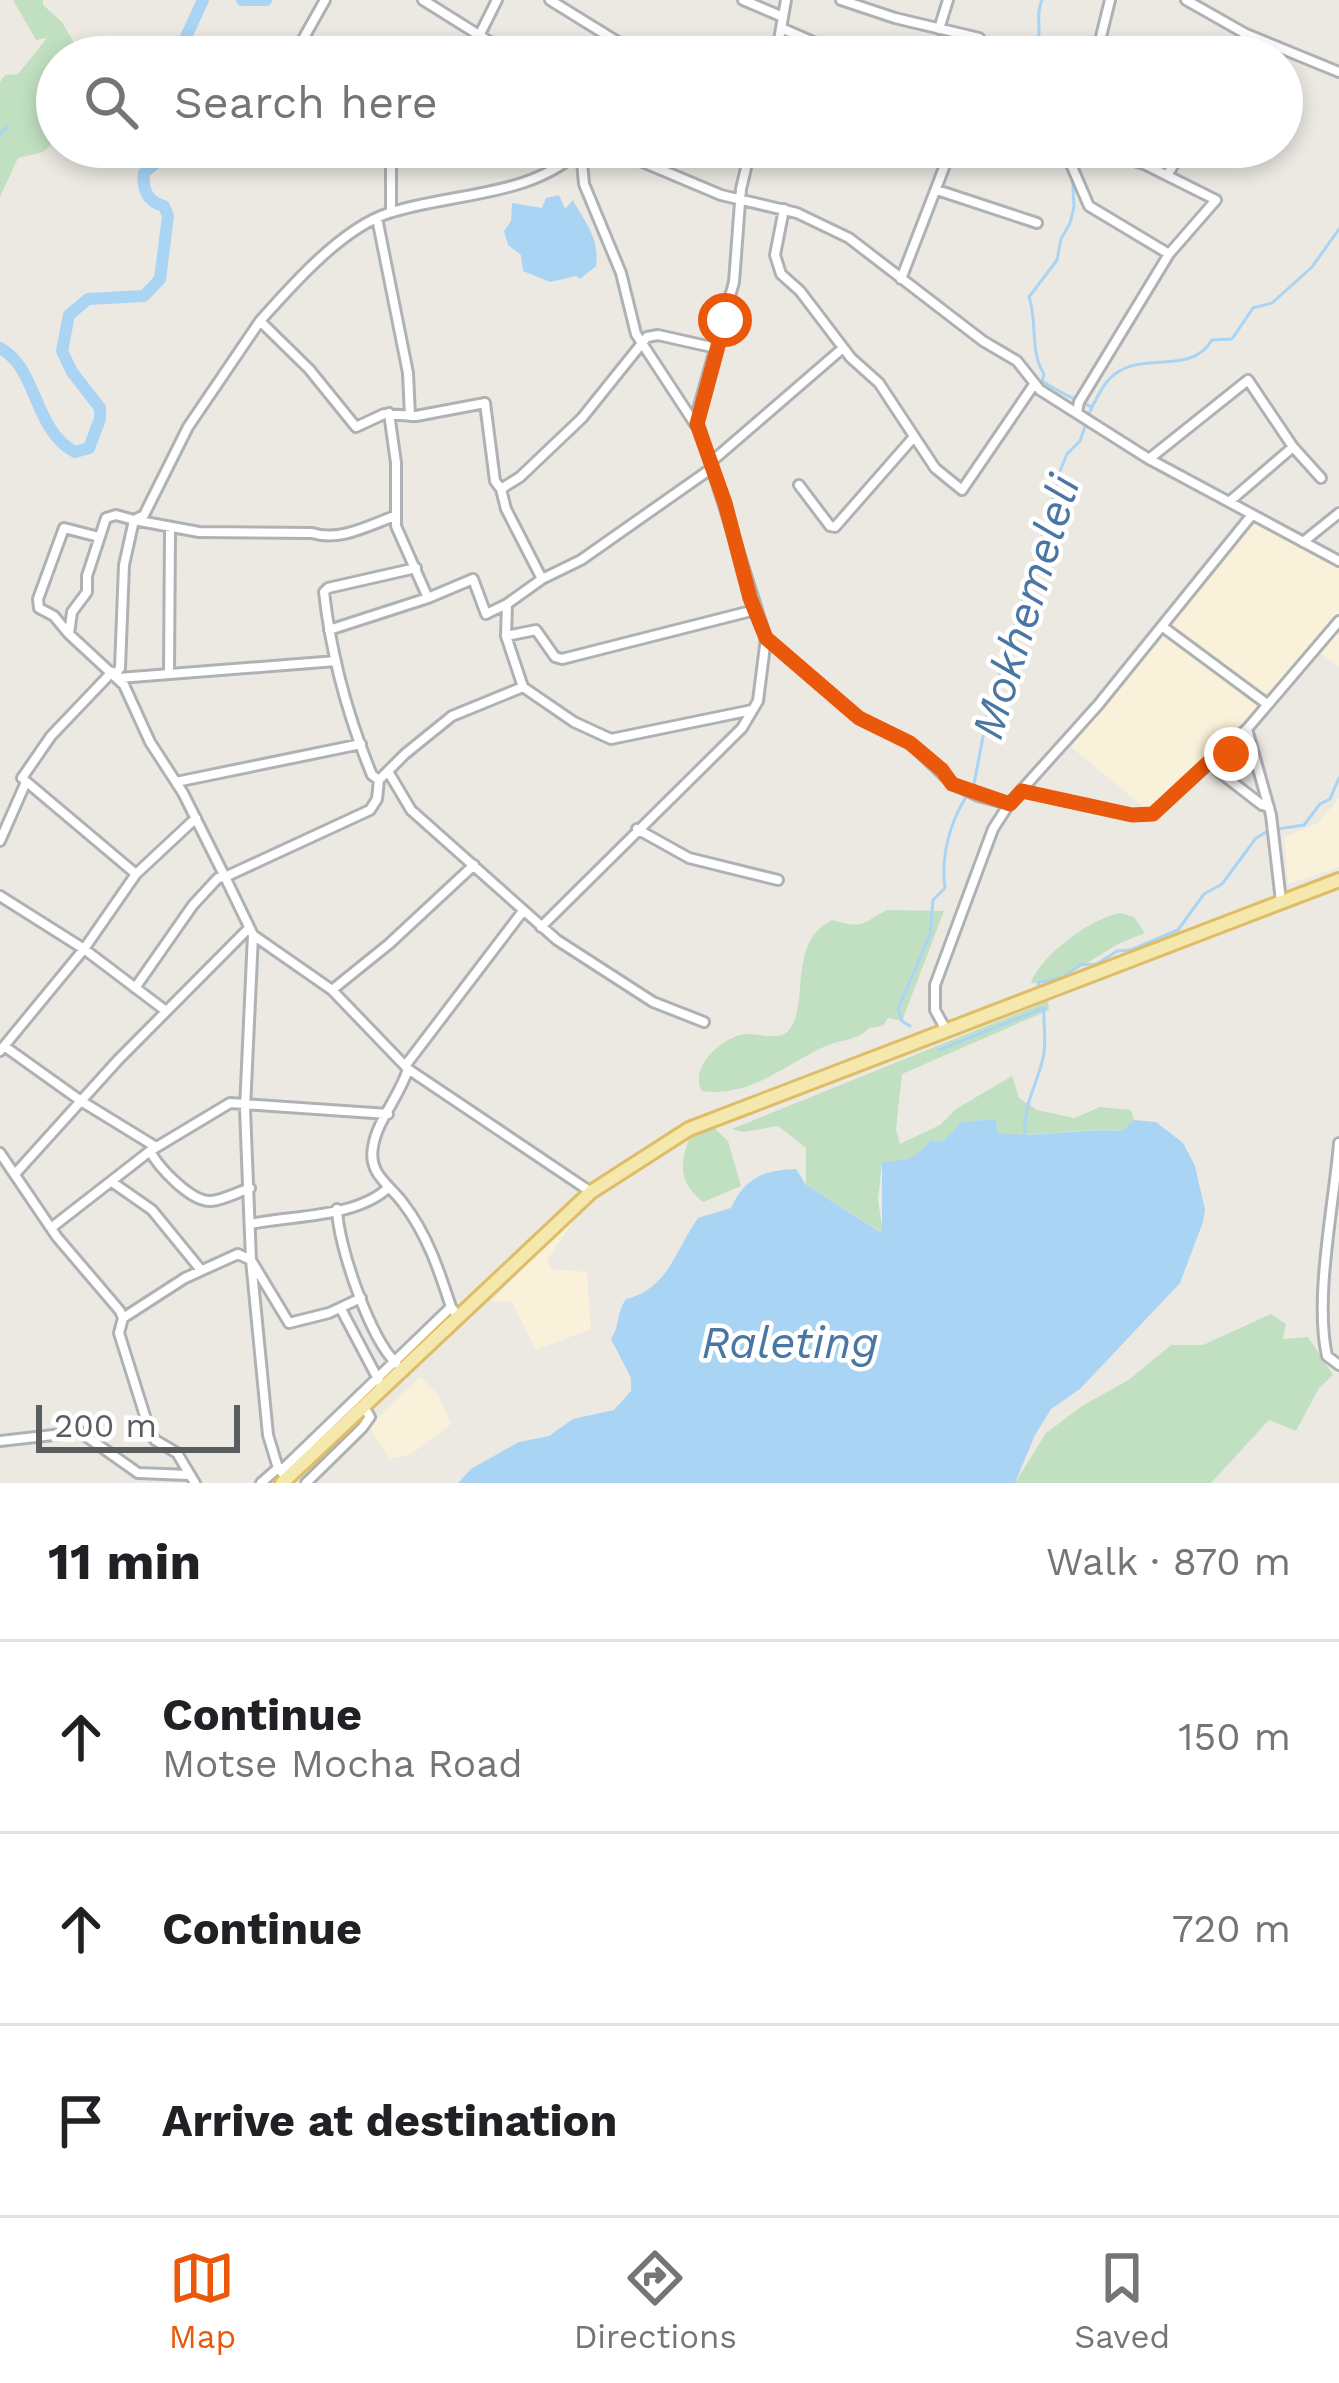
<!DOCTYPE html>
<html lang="en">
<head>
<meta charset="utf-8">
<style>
  :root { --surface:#fff; --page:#f2f2f2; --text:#202124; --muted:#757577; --line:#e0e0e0; --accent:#ea580c }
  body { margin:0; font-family:"Work Sans",sans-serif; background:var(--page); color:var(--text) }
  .scale { position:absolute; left:36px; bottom:30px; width:204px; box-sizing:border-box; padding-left:12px; border:6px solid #5a5d60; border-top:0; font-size:33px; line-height:42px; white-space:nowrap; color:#5a5d60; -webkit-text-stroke:9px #fff; paint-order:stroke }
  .stop { position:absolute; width:36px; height:36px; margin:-27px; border:9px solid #ea580c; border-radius:50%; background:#fff }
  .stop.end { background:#ea580c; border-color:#fff; box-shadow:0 3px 12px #0008 }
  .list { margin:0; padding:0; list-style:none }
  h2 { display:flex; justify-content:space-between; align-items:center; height:156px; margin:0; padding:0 48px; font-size:51px }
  h2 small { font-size:39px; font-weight:400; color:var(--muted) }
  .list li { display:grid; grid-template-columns:78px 1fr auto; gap:36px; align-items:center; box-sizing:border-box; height:192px; padding:0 48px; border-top:3px solid var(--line) }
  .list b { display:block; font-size:45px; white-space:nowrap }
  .list p { margin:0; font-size:39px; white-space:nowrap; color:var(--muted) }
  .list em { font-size:39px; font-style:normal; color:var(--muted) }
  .icon { flex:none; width:66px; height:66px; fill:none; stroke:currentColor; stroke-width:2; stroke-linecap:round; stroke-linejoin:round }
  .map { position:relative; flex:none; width:1339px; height:1483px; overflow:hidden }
  .search { position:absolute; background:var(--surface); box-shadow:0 6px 18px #0003; left:36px; right:36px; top:36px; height:132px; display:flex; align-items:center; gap:30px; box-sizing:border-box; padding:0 42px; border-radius:66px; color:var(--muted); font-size:45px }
  .sheet { height:732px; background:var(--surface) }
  nav { display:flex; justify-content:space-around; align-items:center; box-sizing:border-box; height:168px; border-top:3px solid var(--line); background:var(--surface); font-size:33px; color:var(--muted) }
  nav a { display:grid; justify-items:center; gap:6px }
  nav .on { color:var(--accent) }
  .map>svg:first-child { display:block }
</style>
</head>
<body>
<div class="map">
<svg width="1339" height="1483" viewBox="0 0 1339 1483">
  <rect width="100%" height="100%" fill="#ebe9e2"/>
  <path fill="#f9f1d9" d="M1252,522L1339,565V667L1320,653L1264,720L1157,818L1071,747Z
    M1339,798V867L1288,884L1284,837L1318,823Z
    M579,1212L547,1261L551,1269L587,1272L591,1329L536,1350L512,1302L491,1301Z
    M420,1377L439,1396L451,1424L411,1454L390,1459L369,1427Z"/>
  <path fill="#c1e0c1" d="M13,0H43V5L62,22L82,57H57V139L43,152L18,158L0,197V82L5,75L18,74L47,38L36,40Z
    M887,910L944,911L902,1021L888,1018L883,1026L869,1028C858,1041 841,1039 826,1046C785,1064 751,1098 702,1091C689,1068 719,1041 740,1035C754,1031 776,1042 787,1032C812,1008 785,944 832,920C865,929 860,924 887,910Z
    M1121,913L1134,917L1145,933L1118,944L1053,984L1031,983C1040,956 1092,917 1121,913Z
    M1048,1001L1049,1010L902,1074L896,1129L900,1144L940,1125L956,1109L1012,1076L1019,1098L1037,1110L1074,1118L1100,1107L1131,1110L1134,1120L1122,1131C1080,1127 1039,1138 997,1134L994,1119L961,1122L943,1142L931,1140C915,1160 906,1160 882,1162L878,1200L883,1233L806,1185V1148L778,1126L743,1132L732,1129Z
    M714,1128L728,1141L741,1186L703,1202C679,1183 679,1164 690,1137Z
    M1271,1314L1286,1324L1283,1339L1308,1337L1333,1375L1319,1388L1296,1431L1269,1420L1211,1483H1015L1046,1433L1082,1406L1130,1379L1171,1345H1203Z"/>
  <path fill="#a9d4f4" d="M559,195L565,209L573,200C585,223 600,238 596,266L580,279L576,276L550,282L523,271L521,255L508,245L504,231L511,221L512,203L542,208L546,198Z
    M995,1119L998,1133C1039,1139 1080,1127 1122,1131L1134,1120L1156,1122L1183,1143L1195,1166L1205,1210L1203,1222L1180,1283L1080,1389L1051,1409L1035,1435L1015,1483H458L471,1469L519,1442L549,1436L573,1419L614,1410L631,1391V1378L611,1339C620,1326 616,1313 626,1299C668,1289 675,1251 698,1218L731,1208C745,1178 763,1170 796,1169L806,1185L882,1233V1162C906,1160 915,1160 931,1140L943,1142L961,1122Z"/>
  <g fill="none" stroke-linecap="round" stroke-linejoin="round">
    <path stroke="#a9d4f4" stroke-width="3" d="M1038,57L1035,48C1044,31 1034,17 1042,0
      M0,134L8,127
      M1072,171L1074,207L1070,223L1061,239L1057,260L1029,297C1038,323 1029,350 1044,374L1042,381C1059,392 1073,399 1092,407L1089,414
      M1092,407C1098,396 1104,382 1115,374C1146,351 1190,376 1212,340L1232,339L1253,308L1272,303L1312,267L1339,229
      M973,789L987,716L1050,512L1060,471L1067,454L1080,441L1086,424
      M1278,829L1304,825L1320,804L1330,799L1339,778
      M1037,991L1039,982L1061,978L1080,965L1097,964L1117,951L1131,950L1178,930L1204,894L1222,884L1256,838L1268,831
      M910,1026L902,1021L898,1009L930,935L933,900L945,888C941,857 949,824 966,797
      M939,1050L1044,1008C1043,1025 1047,1042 1043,1058C1037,1085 1023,1104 1025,1134"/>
    <path stroke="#a9d4f4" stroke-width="12" d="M242,0H266
      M200,57L198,50L188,48L186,37L203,0
      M0,348C38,368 33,430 75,452L89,448L100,419V408L72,372L62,351L69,315L88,299L144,296L160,279L168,216L164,206C148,202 142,190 144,173L163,157L186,147"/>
    <g stroke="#afb2b5" stroke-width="14">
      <path id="street" d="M423,0L514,57
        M550,0L621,44L657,57
        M743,0L783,17
        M841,0L895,18L979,38L976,57
        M1186,0L1246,34L1234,57
        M781,28L848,57
        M939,29L948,0
        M480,34L497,0
        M1246,34L1339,72
        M293,57L325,0
        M776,57L786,0
        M1096,57L1110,0
        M391,147V211
        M607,147L721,195L797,213L849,238L983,341L1017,361L1040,390L1149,459L1339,561
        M1084,147L1070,162L1089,206L1169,254
        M581,150L584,184L621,273L636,334L695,424
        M1167,175L1185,147
        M937,190L1037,223
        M784,209L775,255L781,274L800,291L851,358L879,383L935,468L962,490L1033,386
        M377,218L408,373L410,416
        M901,279L952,147
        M1077,412L1079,402L1169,254L1216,200L1146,165L1094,147
        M1149,459L1248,380L1293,447L1321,478
        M711,462L843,348
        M799,485L830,526L835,527L913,438
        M501,489L495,481L485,403L416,416L384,414L356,427L309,369L260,321C292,285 342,228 389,213C453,192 533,198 583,147
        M1229,502L1293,447
        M1303,542L1339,513
        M542,579L506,509L501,489L520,477L582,418L647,337L658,335L716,348
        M428,598L473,579L486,614L507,604
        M1163,627L1267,704
        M329,630L428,598L396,526V463L389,413
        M68,633L54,616L39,608L38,599L64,528L99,537
        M506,636L536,630L555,657L562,659L755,610
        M767,639L859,718L910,743L953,784L978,796L1009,804
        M112,672L51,736L22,778L136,874
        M169,674L170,529
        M115,675L120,668L124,565L134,520L199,532L312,533C340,542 369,525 395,516
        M119,678L336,661
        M523,687L574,722L611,739L752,710
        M1247,729L1271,815L1281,901
        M1222,753L1254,755
        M1211,760L1218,771L1262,805L1269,807
        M389,773L411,810L557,940L653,1002L704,1022
        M379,780L372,775C348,717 331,654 324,592L328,588L416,568
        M176,782L361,744
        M1021,791L1132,815L1153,814L1247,729L1339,621
        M637,829L689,858L778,880
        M0,841L26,782
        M0,896L84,949L166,1011
        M541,927L742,728L758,701L766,638L712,468
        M253,935L245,1109L251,1260L268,1435L278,1468L287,1478
        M135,988L193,905L218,878L225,877L183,793L150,742L124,685L69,634L72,612L87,592V576L106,518L116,515L134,520L144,515L188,427L260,321
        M332,990L389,944L474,865
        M946,1030L935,1010V985L993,829L1009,804L1098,705L1251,516
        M4,1046L81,1101L156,1147
        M0,1051L84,949L136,874L196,818
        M405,1066L523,911
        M408,1069C400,1096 377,1120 373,1147C368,1174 389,1184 403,1203C427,1234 439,1270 451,1307L458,1316
        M1339,1143C1334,1205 1314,1297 1327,1356L1339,1365
        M150,1151C159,1168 191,1202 211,1201C224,1200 238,1192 250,1188
        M0,1153L57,1237L120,1311L123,1318L119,1333L150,1432L155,1440L177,1453L195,1483
        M15,1174L118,1060L248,929
        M112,1182L152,1210L201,1270
        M591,1192L408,1069L332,990L253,935L225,877L370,810L377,799L379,780L405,754L452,716L523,687L506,636L507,604L542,579L581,560L712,468L696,417L734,282L741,189L751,147
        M337,1209C338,1246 370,1338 396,1363
        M251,1224C293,1215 357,1218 389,1187
        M51,1228L150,1151L230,1103L388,1114
        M341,1309L379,1381
        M123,1318L185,1278L238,1254L251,1260L289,1323L329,1313L361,1298
        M0,1441L80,1432L138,1473L189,1475
        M261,1483L278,1468H284L451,1307
        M306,1483L362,1428L370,1417L364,1407"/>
    </g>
    <g stroke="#dfbc66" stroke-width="18">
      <path id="primary" d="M282,1483L591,1192L689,1129L1339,880"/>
    </g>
    <use href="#street" stroke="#fff" stroke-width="8"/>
    <use href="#primary" stroke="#f4e8ad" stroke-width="12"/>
  </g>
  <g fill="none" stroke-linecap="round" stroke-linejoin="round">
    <path stroke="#ea580c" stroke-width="15" d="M725,320L697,424L725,503L750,598L766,638L859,718L910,743L942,770L952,784L1010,804L1022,791L1132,815L1153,814L1211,760L1222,753L1231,754"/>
  </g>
  <g text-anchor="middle" stroke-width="9" stroke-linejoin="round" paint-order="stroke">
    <g font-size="45" font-style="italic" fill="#4976a3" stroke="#fff">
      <text transform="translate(1025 607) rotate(-73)" y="16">Mokhemeleli</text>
      <text x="790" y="1358">Raleting</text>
    </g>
  </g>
</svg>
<div class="scale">200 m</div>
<div class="stop" style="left:725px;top:320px"></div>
<div class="stop end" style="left:1231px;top:754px"></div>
<div class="search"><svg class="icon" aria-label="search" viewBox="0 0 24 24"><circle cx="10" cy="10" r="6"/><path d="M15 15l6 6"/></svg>Search here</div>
</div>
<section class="sheet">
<h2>11 min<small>Walk · 870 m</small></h2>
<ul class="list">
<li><svg class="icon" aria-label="ahead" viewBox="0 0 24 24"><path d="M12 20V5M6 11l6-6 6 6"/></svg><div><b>Continue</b><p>Motse Mocha Road</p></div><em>150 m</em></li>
<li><svg class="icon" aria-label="ahead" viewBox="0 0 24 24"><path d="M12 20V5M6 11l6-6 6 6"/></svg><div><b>Continue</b></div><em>720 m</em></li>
<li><svg class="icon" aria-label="arrive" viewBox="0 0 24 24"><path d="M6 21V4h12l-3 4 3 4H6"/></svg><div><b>Arrive at destination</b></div></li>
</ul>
</section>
<nav>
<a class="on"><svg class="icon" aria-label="map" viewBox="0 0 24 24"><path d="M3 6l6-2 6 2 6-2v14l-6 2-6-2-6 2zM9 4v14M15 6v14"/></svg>Map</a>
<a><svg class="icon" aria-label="directions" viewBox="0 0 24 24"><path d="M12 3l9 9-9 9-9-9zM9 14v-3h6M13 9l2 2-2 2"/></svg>Directions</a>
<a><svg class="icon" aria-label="saved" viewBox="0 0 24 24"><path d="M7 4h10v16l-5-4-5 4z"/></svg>Saved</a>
</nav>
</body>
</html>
